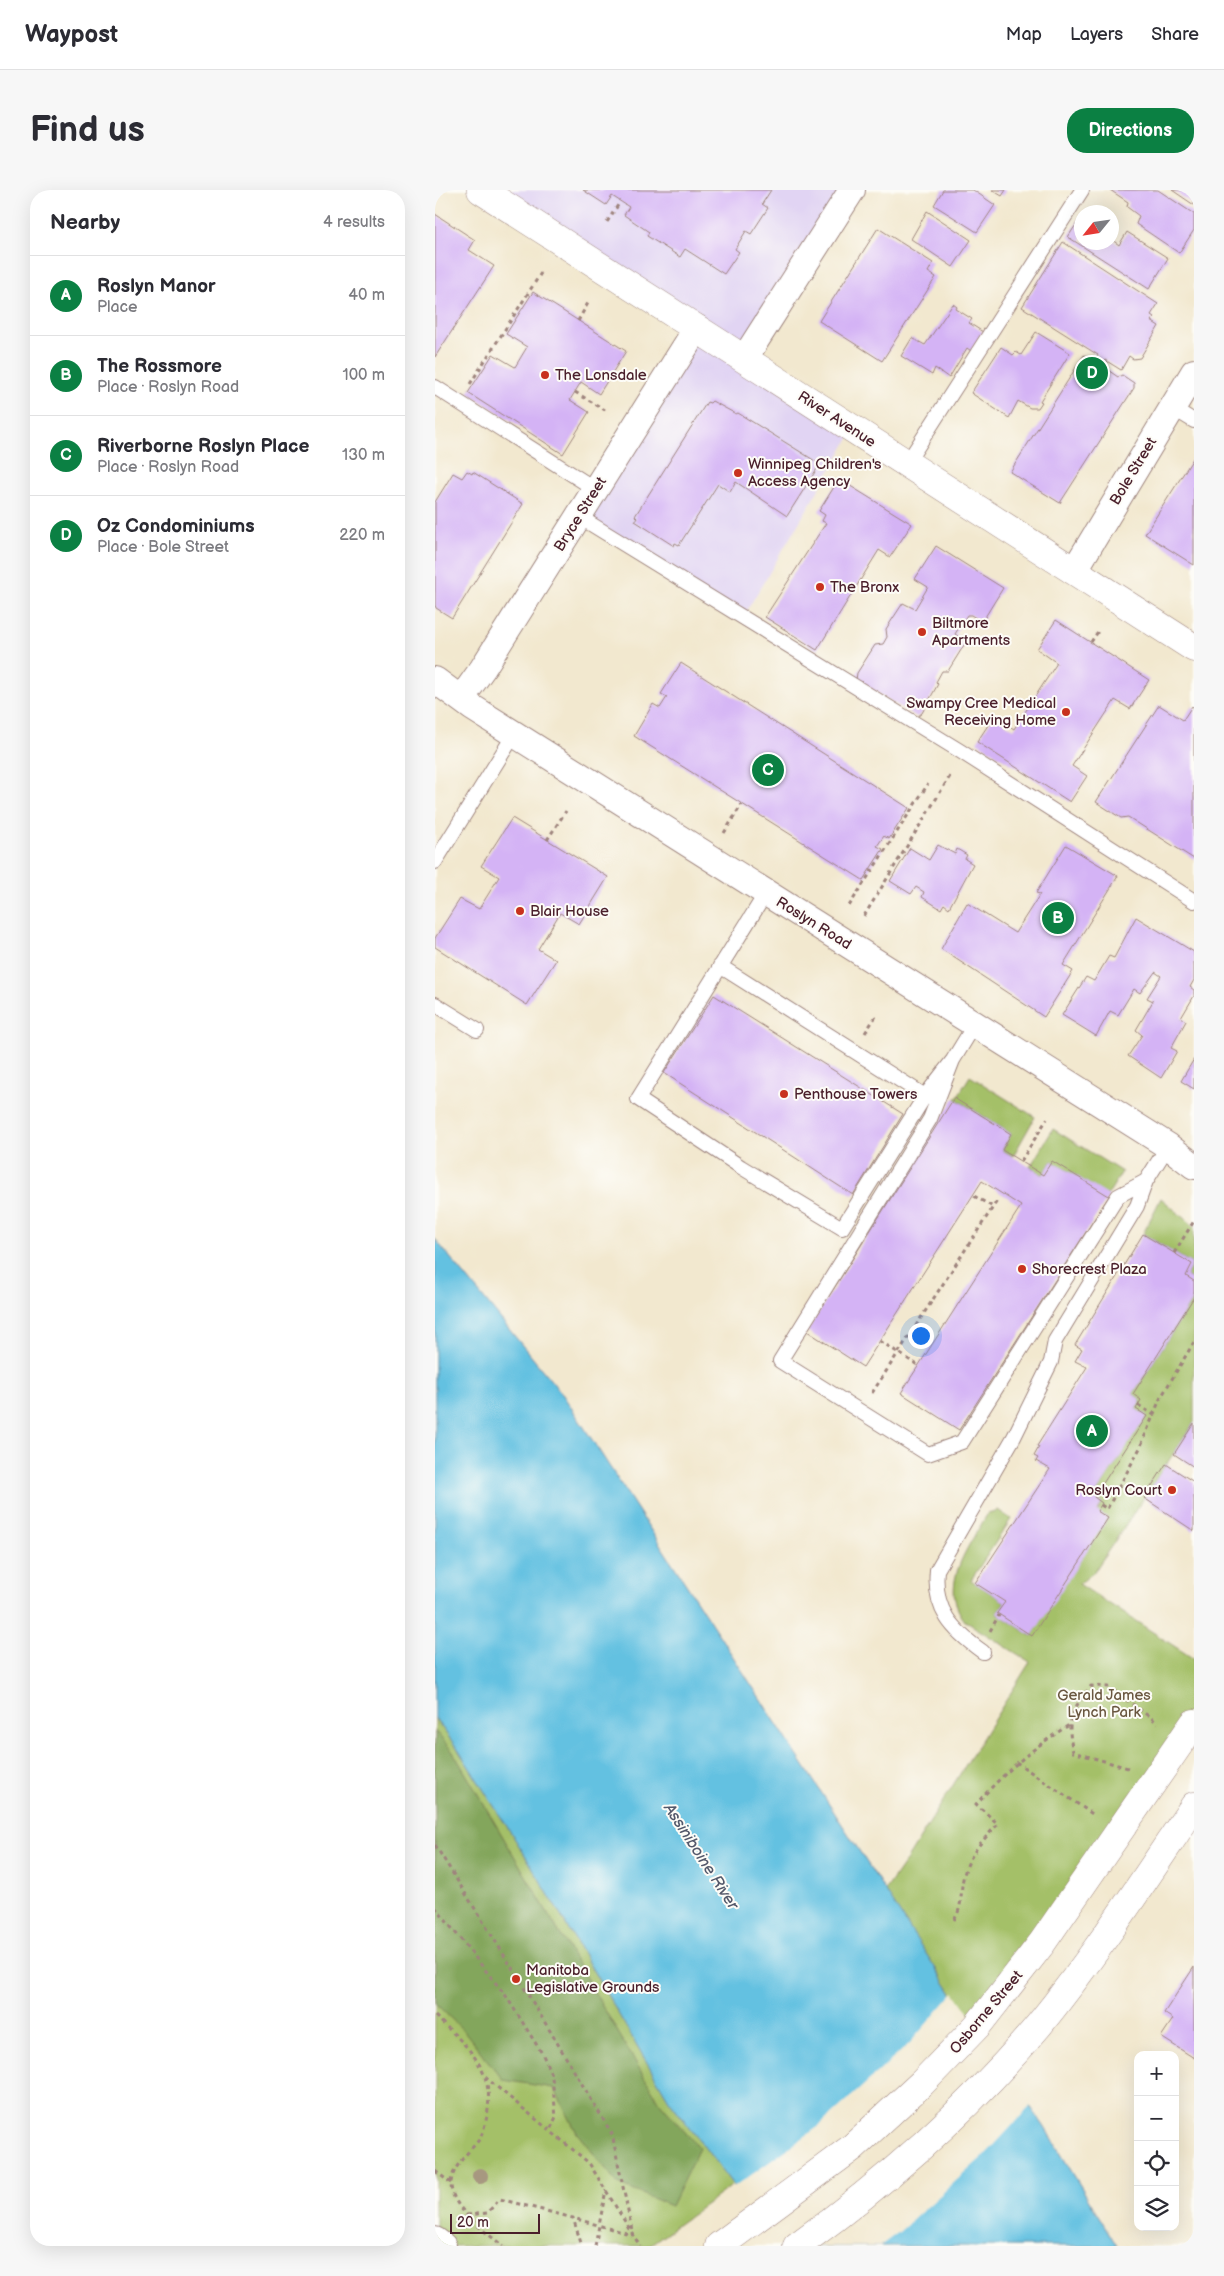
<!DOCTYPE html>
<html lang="en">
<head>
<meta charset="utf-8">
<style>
  :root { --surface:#fff; --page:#f7f7f7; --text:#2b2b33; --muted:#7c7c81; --line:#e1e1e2; --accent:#0b8043 }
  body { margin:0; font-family:"Balsamiq Sans",sans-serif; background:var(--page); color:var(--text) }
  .controls { position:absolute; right:15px; bottom:15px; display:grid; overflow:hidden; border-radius:10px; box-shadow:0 5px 20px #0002 }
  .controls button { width:45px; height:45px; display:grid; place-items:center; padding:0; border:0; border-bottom:1px solid var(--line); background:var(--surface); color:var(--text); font:25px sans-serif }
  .compass { position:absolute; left:639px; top:15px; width:45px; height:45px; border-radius:50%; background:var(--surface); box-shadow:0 5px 20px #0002; rotate:240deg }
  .scale { position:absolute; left:15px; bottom:12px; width:90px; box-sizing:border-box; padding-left:5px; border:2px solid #4a1f2b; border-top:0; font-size:14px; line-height:18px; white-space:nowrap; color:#4a1f2b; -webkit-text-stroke:4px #fdfcf7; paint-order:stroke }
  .you { position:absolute; left:485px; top:1145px; width:18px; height:18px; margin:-12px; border:4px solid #fff; border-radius:50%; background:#1a73e8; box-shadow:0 0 0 8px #1a73e833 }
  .badge { display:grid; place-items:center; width:32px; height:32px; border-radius:50%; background:var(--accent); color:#fff; font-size:16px; font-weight:700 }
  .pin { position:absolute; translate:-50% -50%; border:2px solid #fff; box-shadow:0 1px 5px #0006 }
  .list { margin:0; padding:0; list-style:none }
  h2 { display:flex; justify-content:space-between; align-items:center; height:65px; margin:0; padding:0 20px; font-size:21px }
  h2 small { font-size:16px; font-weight:400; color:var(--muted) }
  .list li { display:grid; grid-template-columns:32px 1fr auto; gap:15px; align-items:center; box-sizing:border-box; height:80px; padding:0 20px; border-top:1px solid var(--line) }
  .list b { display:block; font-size:19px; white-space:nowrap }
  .list p { margin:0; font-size:16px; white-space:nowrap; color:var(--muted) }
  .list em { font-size:16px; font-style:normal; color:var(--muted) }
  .icon { flex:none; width:28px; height:28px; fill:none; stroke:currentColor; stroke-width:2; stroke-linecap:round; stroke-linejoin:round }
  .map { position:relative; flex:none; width:759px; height:2056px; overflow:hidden; border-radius:20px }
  header { display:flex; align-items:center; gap:30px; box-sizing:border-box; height:70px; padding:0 25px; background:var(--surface); border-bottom:1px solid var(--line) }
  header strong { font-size:24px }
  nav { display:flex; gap:28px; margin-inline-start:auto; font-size:18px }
  .intro { display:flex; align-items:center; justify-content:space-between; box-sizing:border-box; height:120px; padding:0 30px }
  h1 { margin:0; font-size:35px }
  .button { padding:12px 22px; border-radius:20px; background:var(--accent); color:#fff; font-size:18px; font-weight:700 }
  main { display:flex; gap:30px; padding:0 30px }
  aside { flex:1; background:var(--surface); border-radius:20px; box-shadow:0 5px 20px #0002 }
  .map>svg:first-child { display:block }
</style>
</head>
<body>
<header>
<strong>Waypost</strong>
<nav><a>Map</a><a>Layers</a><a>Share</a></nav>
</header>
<div class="intro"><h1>Find us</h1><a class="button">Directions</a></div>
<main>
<aside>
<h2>Nearby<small>4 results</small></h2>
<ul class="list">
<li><span class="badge">A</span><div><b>Roslyn Manor</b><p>Place</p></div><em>40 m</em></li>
<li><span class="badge">B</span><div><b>The Rossmore</b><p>Place · Roslyn Road</p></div><em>100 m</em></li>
<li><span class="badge">C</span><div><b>Riverborne Roslyn Place</b><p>Place · Roslyn Road</p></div><em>130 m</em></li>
<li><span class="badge">D</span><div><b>Oz Condominiums</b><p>Place · Bole Street</p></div><em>220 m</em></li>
</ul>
</aside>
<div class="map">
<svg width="759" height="2056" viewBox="0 0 759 2056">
  <rect width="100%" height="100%" fill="#fdfcf7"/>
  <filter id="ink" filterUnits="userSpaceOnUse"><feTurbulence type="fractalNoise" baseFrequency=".02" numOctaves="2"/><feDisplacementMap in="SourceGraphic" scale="10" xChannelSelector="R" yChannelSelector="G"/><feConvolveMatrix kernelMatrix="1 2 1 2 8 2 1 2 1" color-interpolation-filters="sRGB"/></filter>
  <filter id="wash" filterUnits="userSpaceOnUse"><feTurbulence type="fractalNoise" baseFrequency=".0096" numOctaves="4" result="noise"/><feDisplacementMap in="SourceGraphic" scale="20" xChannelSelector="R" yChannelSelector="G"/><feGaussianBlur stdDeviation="1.12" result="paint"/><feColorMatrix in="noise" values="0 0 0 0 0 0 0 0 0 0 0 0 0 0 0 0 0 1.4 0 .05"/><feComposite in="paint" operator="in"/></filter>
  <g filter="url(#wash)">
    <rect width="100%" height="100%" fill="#f2e8cf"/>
    <path fill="#e1d4f3" d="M46,0H417L309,169L419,240L308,427L143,326L261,138Z"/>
    <path fill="#a4c067" stroke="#777049" d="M535,886L600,927L578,966L567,960L576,944L521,909Z
      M618,939L687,982L672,1006L617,971L608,985L595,977Z
      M726,1008L759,1037V1091L751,1086L757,1074L708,1044Z
      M759,1107V1233L659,1382L644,1394L759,1469V1533L542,1836L529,1822L450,1701L470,1672L595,1472L530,1431C502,1395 535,1355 553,1323L563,1320L576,1329L536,1390L570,1412L562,1423L597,1446L667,1313L659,1307L711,1226L701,1219L706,1210L698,1204Z
      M0,1528L22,1558L92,1668L234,1910L298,1995L213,2056H0Z"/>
    <path fill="#83a65c" stroke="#666244" d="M0,1541L18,1562L224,1912L264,1958L236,2016L183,1994L142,1943L119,1898L68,1890L30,1842L0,1813Z"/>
    <path fill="#63c1e1" stroke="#567086" d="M0,1049L128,1205L529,1822L609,1936L682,2056H351L298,1995L234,1910L92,1668L22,1558L0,1528Z"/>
    <path fill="#f2e8cf" d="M519,1802L597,1914L552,1963L464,2042L445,2056H348L298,1998L383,1937L474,1854Z"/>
    <g id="blocks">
      <path fill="#d4b3f5" d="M148,0H336L327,14L333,18L316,44L311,41L300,59L304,62L289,84L250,59L245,67L212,46L214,42L189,25L194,17L177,6L171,15Z
        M508,0H538L560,15L542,42L499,15Z
        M557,0H571L567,6Z
        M675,0H723L759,24V40L744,63L701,34L704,26L692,17L693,12Z
        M737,0H759V15Z
        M492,21L536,50L518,77L476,49Z
        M0,24L40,50L34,60L59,76L0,167Z
        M646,27V52H676V49L684,55L692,42L733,68L714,99L633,47Z
        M443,38L498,73L493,82L501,87L447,171L384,131Z
        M628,52L723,114L716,125L719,127L716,131L724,136L705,168L698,169L694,166L686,180L670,170L667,176L683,187L687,185L699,193V198L625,313L575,282L649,165L659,171L663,165L587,117Z
        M98,102L191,161L164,204L146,192L135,210L154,222L128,264L33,203L58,164L80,177L92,157L71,144Z
        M518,114L522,117L521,119L537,129L534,133L548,142L536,161L532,158L514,188L500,178L497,185L466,166L477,148L490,155Z
        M601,142L635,163L605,211L607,212L603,218H595L583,211L574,228L536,203L566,157L578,165L581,162L586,165Z
        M277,211L301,224L303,223L385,274L352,326L301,292L295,302L283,294L244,355L240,353L239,356L200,331L202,328L200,326L272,212L275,213Z
        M759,267V375L710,344Z
        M32,281L37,284L38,282L88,314L17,428L1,418L0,415V312L18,283L27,288Z
        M404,289L477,334L455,367L444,360L382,460L330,427L391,333L387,331L390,325L384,321Z
        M501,356L568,398L547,432L536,425H532L520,444L531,452L513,481H507L501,492L503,494L487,523L482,527L421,490L422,483L440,455L448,454L452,447L451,439L468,413L480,419L493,397L480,389Z
        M621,430L714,490L695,519L680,510L637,576L652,586L635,612L542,552L559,526L579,539L622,473L602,459Z
        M246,473L474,618L454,649L449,646L442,656L448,659L428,690L199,546L218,514L225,518L232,507L226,504Z
        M724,515L748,530L757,516L759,518V669L693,627L686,628L661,612Z
        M77,628L173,687L144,734L125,723L103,759L121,770L92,815L0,757V748L25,709L44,719L64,687L46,676Z
        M503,655L520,664L522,659L532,665L530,669L538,674L514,718L509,714L506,719L487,707L489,702L481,697L476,704L455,691L475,658L494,670Z
        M631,655L683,686L628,775L638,781L609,827L506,759L532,713L580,743L605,704L601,703Z
        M701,727L759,762V790L755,797L759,800V806L746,828L751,831L736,858L742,861L726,888L693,866L707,845L701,840L718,811L712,808L726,786L720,782L705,803L699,799L683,825L675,821L661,846L627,825L651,787L659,791L674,766L679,768Z
        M279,805L468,924L418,1005L229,883Z
        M759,869V899L746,891Z
        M519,908L576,944L567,960L608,985L617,971L674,1006L524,1240L466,1203L586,1016L547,991L428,1177L372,1141Z
        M708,1044L757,1074L751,1086L759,1091V1107L698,1204L706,1210L701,1219L712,1226L659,1307L667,1313L662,1321L673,1328L597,1446L562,1423L570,1412L540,1393L615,1279L601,1271L603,1268L599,1266L604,1257L602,1256L652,1177L640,1171L647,1159L640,1155Z
        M759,1233V1277L739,1264Z
        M731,1274L759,1292V1341L709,1308Z
        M759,1777V1868L726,1847L738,1829L729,1823Z"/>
    </g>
  </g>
  <g filter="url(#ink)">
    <use href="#blocks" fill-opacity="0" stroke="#9e847d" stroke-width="1"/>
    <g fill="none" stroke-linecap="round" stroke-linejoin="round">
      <g stroke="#9e847d" stroke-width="16">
        <path id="lane" d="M0,197L160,299
          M736,217L759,231
          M472,273L647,0
          M143,326L525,561L759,711
          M0,672L80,543
          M331,703L203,909L306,977L407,1038L490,906L518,870L540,834
          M285,776L490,906
          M0,814L42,840
          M518,870L495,929L345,1171L493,1264L527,1252L683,1006L711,991
          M548,1462C517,1440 498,1420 502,1380L579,1247L616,1172L620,1151L702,1016L711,991L733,956"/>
      </g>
      <g stroke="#9e847d" stroke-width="28">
        <path id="street" d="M309,169L417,0
          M639,381L759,182
          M0,490L38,518L733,956L759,976
          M26,509L48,478L262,138
          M0,2050L8,2056"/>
      </g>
      <g stroke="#9e847d" stroke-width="29">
        <path id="secondary" d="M46,0L759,458
          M284,2056L418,1957L487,1893L542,1836L607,1753L759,1533
          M362,2056C451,1992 534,1919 604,1835C660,1766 709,1690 759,1616"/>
      </g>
      <path stroke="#9e847d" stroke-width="3" stroke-dasharray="4 4" stroke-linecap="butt" d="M172,32L185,12
        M143,131L153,113
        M35,194L106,83
        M140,202L170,220
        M656,452L664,440
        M289,643L307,614
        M112,650L131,621
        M414,716L493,594
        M429,726L517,583
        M430,843L443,823
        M586,971L612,929
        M539,1006L558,1017
        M739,1063L759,1031
        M445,1151L484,1176
        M437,1203L562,1011
        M703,1215L719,1225
        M666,1315L672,1319L705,1258L725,1209L759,1152
        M555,1441L564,1425
        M581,1572L659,1625
        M693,1578L638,1562C631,1530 636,1521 656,1496L674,1497L723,1533
        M0,1655L79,1781L177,1944L198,2045L138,2028
        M0,1717L71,1806L108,1865L117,1887L121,1927L115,1940
        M519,1730C528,1717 525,1704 528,1689C533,1665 547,1651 563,1634L541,1614C572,1580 595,1560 634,1535
        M0,1826C31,1855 61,1879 52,1926C50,1934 48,1945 43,1951C34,1962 17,1977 16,1993C15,2018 51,2042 68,2056
        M50,1887L154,1973L205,2056
        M0,1981L16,1993
        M32,2025L52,2023L65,2009L138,2028L147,2056
        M160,2056L171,2000"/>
      <use href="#lane" stroke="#fff" stroke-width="14"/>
      <use href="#street" stroke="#fff" stroke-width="26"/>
      <use href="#secondary" stroke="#fff" stroke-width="28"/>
    </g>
    <circle fill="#a79880" cx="45" cy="1986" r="8"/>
  </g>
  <g fill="#c8321e" stroke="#fdfcf7" stroke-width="2">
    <circle cx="110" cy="185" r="5"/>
    <circle cx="303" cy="283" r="5"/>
    <circle cx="385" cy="397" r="5"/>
    <circle cx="487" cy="442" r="5"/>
    <circle cx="631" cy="522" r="5"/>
    <circle cx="85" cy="721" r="5"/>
    <circle cx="349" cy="904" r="5"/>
    <circle cx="587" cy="1079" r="5"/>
    <circle cx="737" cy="1300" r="5"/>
    <circle cx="81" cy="1789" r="5"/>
  </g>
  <g text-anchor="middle" stroke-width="4" stroke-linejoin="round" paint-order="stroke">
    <g font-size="15" fill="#4a1f2b" stroke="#fdfcf7" text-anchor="start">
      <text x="120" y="190">The Lonsdale</text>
      <text x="313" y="279">Winnipeg Children's<tspan x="313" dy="17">Access Agency</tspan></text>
      <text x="395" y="402">The Bronx</text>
      <text x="497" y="438">Biltmore<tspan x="497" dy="17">Apartments</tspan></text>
      <text x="621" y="518" text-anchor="end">Swampy Cree Medical<tspan x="621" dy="17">Receiving Home</tspan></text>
      <text x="95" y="726">Blair House</text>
      <text x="359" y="909">Penthouse Towers</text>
      <text x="597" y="1084">Shorecrest Plaza</text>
      <text x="727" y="1305" text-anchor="end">Roslyn Court</text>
      <text x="91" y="1785">Manitoba<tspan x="91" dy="17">Legislative Grounds</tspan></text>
    </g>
    <g font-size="15" fill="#4a1f2b" stroke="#fdfcf7">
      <text transform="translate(402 229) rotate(33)" y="5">River Avenue</text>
      <text transform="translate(698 281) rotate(-59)" y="5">Bole Street</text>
      <text transform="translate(145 324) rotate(-58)" y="5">Bryce Street</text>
      <text transform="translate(379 733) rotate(32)" y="5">Roslyn Road</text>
      <text transform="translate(551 1822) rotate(-50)" y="5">Osborne Street</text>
    </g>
    <g font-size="15" fill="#6a5740" stroke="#fdfcf7">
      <text x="669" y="1510">Gerald James<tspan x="669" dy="17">Lynch Park</tspan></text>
    </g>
    <g font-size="16" font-style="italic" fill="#53586b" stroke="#fdfcf7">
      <text transform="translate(267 1666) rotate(57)" y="6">Assiniboine River</text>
    </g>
  </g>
</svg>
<div class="controls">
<button>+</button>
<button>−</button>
<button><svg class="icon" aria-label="locate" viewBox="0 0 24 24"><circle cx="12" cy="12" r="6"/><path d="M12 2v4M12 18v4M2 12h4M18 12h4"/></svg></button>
<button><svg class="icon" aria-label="layers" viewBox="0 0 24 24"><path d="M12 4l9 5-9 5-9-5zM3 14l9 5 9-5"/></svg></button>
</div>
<svg class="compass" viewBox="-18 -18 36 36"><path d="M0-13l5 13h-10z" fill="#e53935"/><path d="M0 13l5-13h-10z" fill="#7c7c81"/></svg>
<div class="scale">20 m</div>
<div class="you"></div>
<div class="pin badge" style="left:657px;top:1241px">A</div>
<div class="pin badge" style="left:623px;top:728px">B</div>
<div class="pin badge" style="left:333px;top:580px">C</div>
<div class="pin badge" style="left:657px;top:183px">D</div>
</div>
</main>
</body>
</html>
